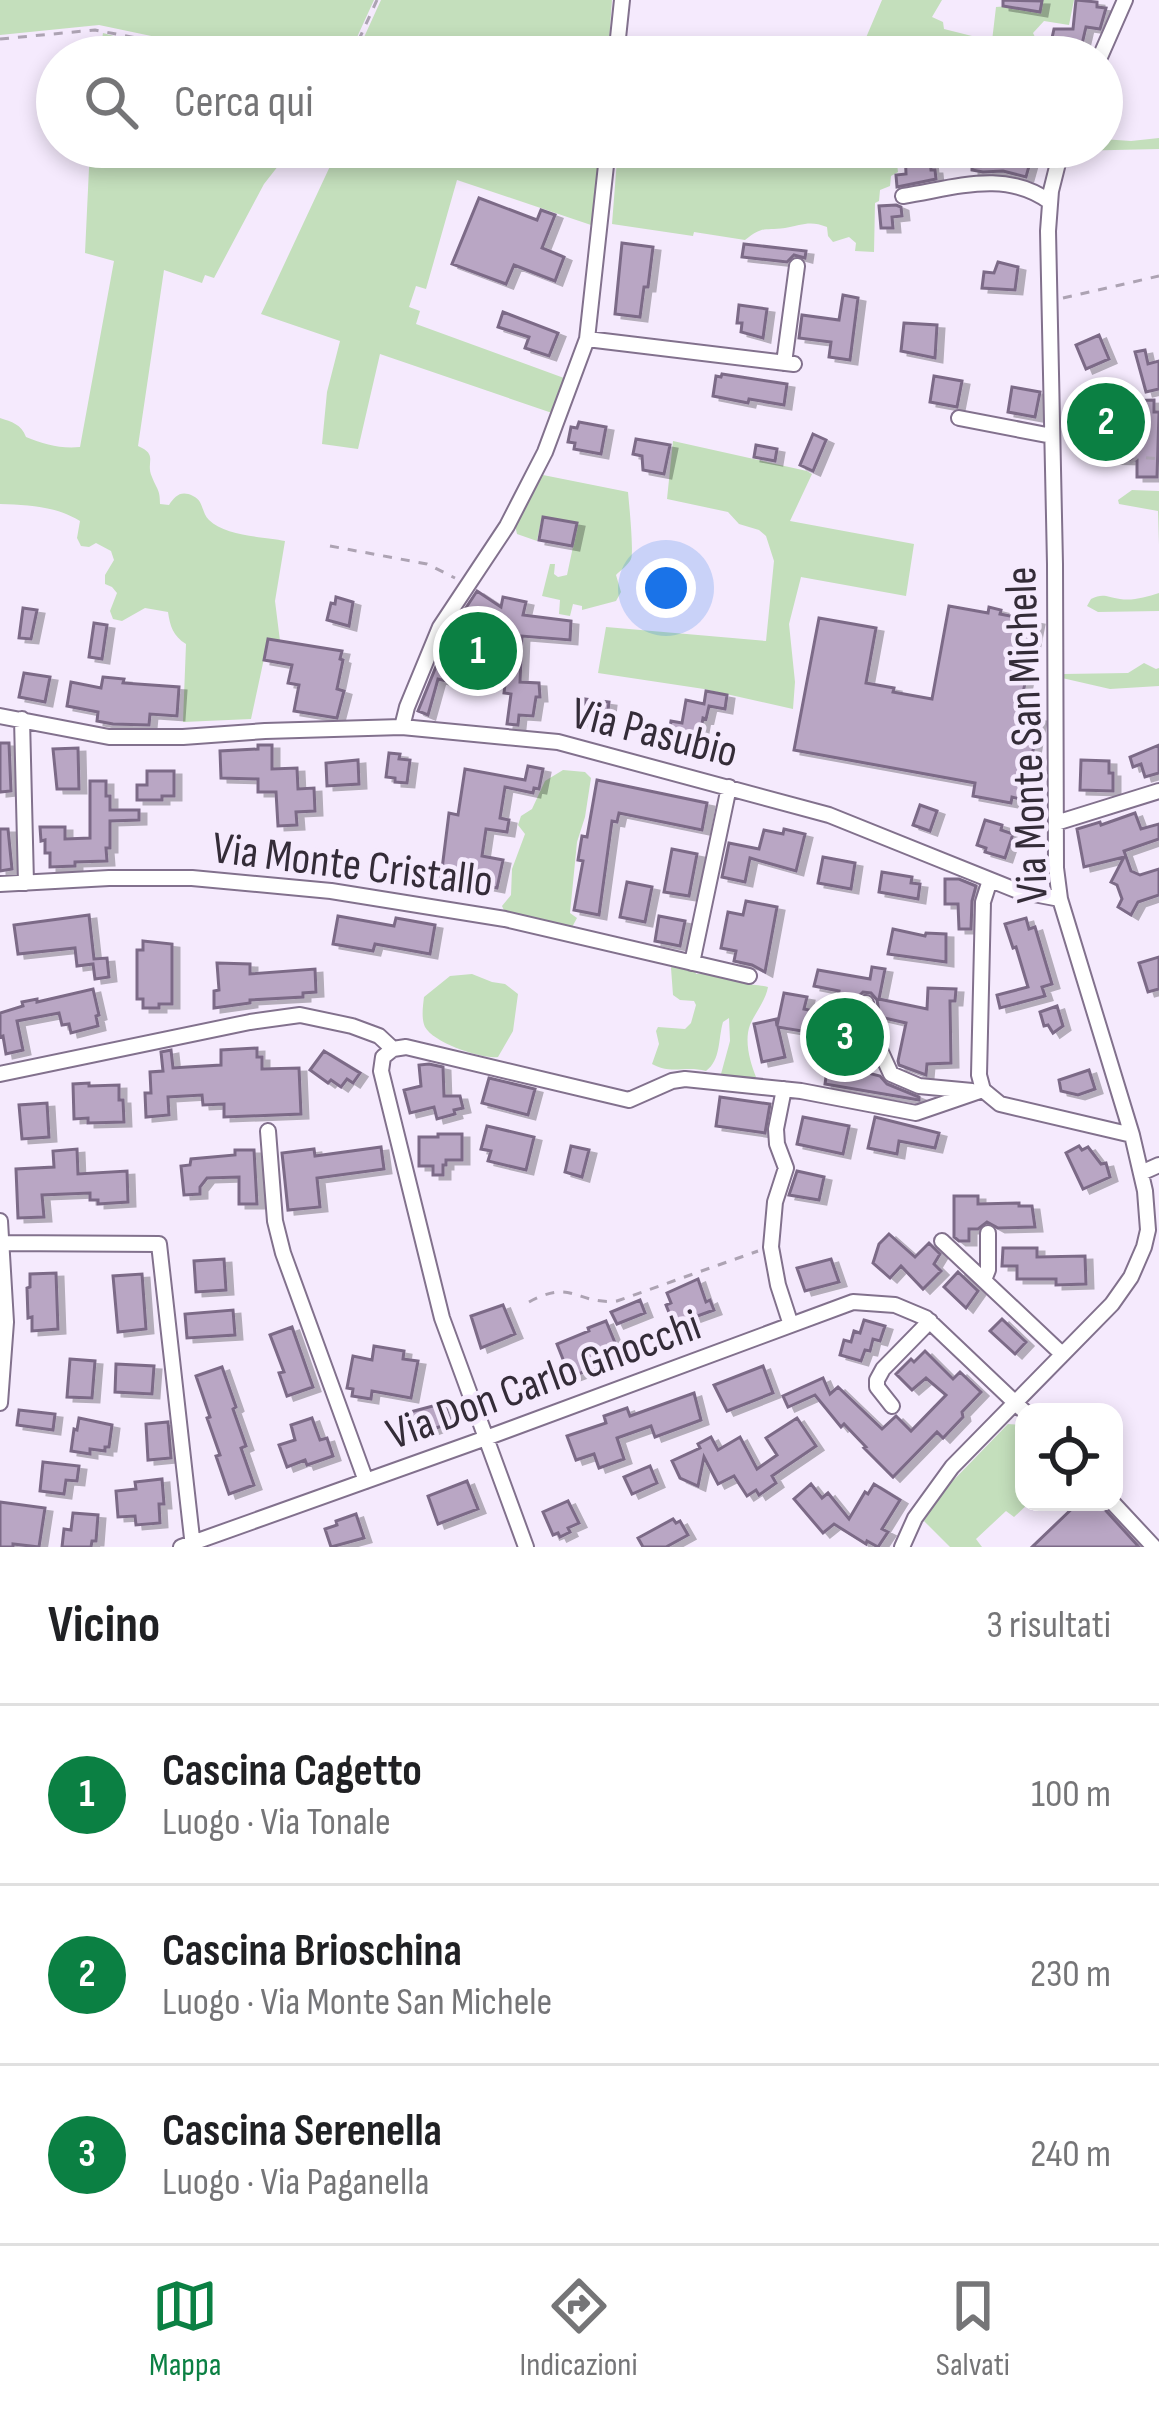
<!DOCTYPE html>
<html lang="it">
<head>
<meta charset="utf-8">
<style>
  :root { --surface:#fff; --page:#f6f6f6; --text:#202124; --muted:#757577; --line:#e0e0e0; --accent:#0b8043 }
  body { margin:0; font-family:"Sofia Sans Condensed",sans-serif; background:var(--page); color:var(--text) }
  .controls { position:absolute; right:36px; bottom:36px; display:grid; overflow:hidden; border-radius:24px; box-shadow:0 6px 18px #0003 }
  .controls button { width:108px; height:108px; display:grid; place-items:center; padding:0; border:0; border-bottom:3px solid var(--line); background:var(--surface); color:var(--text); font:60px sans-serif }
  .you { position:absolute; left:666px; top:588px; width:42px; height:42px; margin:-30px; border:9px solid #fff; border-radius:50%; background:#1a73e8; box-shadow:0 0 0 18px #1a73e833 }
  .badge { display:grid; place-items:center; width:78px; height:78px; border-radius:50%; background:var(--accent); color:#fff; font-size:39px; font-weight:700 }
  .pin { position:absolute; translate:-50% -50%; border:6px solid #fff; box-shadow:0 3px 12px #0006 }
  .list { margin:0; padding:0; list-style:none }
  h2 { display:flex; justify-content:space-between; align-items:center; height:156px; margin:0; padding:0 48px; font-size:51px }
  h2 small { font-size:39px; font-weight:400; color:var(--muted) }
  .list li { display:grid; grid-template-columns:78px 1fr auto; gap:36px; align-items:center; box-sizing:border-box; height:180px; padding:0 48px; border-top:3px solid var(--line) }
  .list b { display:block; font-size:45px; white-space:nowrap }
  .list p { margin:0; font-size:39px; white-space:nowrap; color:var(--muted) }
  .list em { font-size:39px; font-style:normal; color:var(--muted) }
  .icon { flex:none; width:66px; height:66px; fill:none; stroke:currentColor; stroke-width:2; stroke-linecap:round; stroke-linejoin:round }
  .map { position:relative; flex:none; width:1159px; height:1547px; overflow:hidden }
  .search { position:absolute; background:var(--surface); box-shadow:0 6px 18px #0003; left:36px; right:36px; top:36px; height:132px; display:flex; align-items:center; gap:30px; box-sizing:border-box; padding:0 42px; border-radius:66px; color:var(--muted); font-size:45px }
  .sheet { height:696px; background:var(--surface) }
  nav { display:flex; justify-content:space-around; align-items:center; box-sizing:border-box; height:168px; border-top:3px solid var(--line); background:var(--surface); font-size:33px; color:var(--muted) }
  nav a { display:grid; justify-items:center; gap:6px }
  nav .on { color:var(--accent) }
  .map>svg:first-child { display:block }
</style>
</head>
<body>
<div class="map">
<svg width="1159" height="1547" viewBox="0 0 1159 1547">
  <defs>
    <filter id="shadow"><feDropShadow dx="7" dy="4" stdDeviation="0" flood-color="#0004"/></filter>
  </defs>
  <rect width="100%" height="100%" fill="#f5eafd"/>
  <path fill="#c4dfbc" d="M0,0H374L348,57H251L99,25L0,35Z
    M381,0H612L608,57H355Z
    M882,0H942L932,17L943,22L944,29L992,41L996,7L1009,6L1011,0H1074L1069,25L1044,21L1033,33L1039,45L1050,57H862L865,40Z
    M103,33L136,42L223,57H99Z
    M1159,138V149L1070,151L1072,147H1102V139L1131,141Z
    M90,147H293L264,184L214,278L205,275L202,283L164,270L138,446C159,455 145,462 152,477C157,490 160,489 160,504L169,505C175,496 181,490 193,496C204,501 201,512 209,520C225,536 264,537 285,541L275,601L280,641L268,640L251,719L183,722L186,644C173,636 170,626 168,612L145,608L122,621L113,619L110,611L117,593L112,587L105,584V575L114,560L111,551L96,543L89,547L81,546L77,538L80,521C55,506 29,505 0,504V418C12,422 21,424 26,437C44,444 60,449 80,447L114,261L85,253Z
    M339,147H600L594,226L457,180L426,289L416,286L409,307L420,311L416,324L564,378L552,413L380,354L358,449L322,444L327,392L340,341L261,314Z
    M618,147H770L810,151L811,147H895L898,172L891,176L890,186L880,190L879,201L875,203L874,252L855,251L856,243L849,237L833,242L828,236L827,227C810,220 802,225 785,228C764,231 764,225 745,240L694,232L693,236L612,224Z
    M673,441L807,471L812,474L790,521L914,544L906,596L801,577L789,624L795,682L793,709L704,689L598,673L606,627L766,641L774,561L766,536L759,530L739,524L728,512L667,499Z
    M543,475L628,492C629,503 634,552 631,559C629,564 620,571 616,575L621,592L616,601L582,610V606L573,604L570,616L559,614L560,600L542,596L550,564H555L554,574L558,577L567,575L578,523L542,516L537,541L517,534L515,525Z
    M1132,490L1159,491V545L1158,511L1119,504L1118,500Z
    M1159,593V611L1098,612L1087,606L1091,599C1103,593 1107,597 1120,599C1133,601 1146,597 1159,593Z
    M1144,663L1156,669L1159,668V686L1110,689L1062,678L1063,674L1128,673Z
    M563,770L585,772L591,778L585,817L577,842L570,913L577,918L571,929L507,917L502,906L511,895L512,869L525,834L518,825L521,816L532,809L545,781Z
    M675,960L692,963L696,974L726,971C733,987 753,983 768,987C765,1002 756,1011 750,1025C744,1041 750,1062 756,1077L747,1079L721,1074L730,1041L729,1018L723,1022C718,1039 721,1060 706,1071C685,1065 672,1075 652,1064L659,1044L656,1031L658,1027L685,1029L691,1023L696,1005L694,1001L680,1000L673,995L671,968Z
    M472,974L492,982L505,984L518,994L513,1031L498,1057C481,1059 434,1043 425,1027C421,1018 423,1006 424,997L450,976Z
    M1008,1424L1024,1425V1502H1030L1014,1517L1006,1511L976,1539L982,1547H950L924,1521L943,1491Z"/>
  <path fill="#b9a6c4" stroke="#7c6b87" stroke-width="3" filter="url(#shadow)" d="M1003,0L1042,1L1040,12L1003,6Z
    M1076,0L1097,2V7L1106,8L1100,29L1086,27L1079,57L1048,56L1054,29H1073Z
    M905,147H929L931,170H935L936,179L897,187L896,175L906,174Z
    M1007,147L1033,152L1026,177L1003,171L983,172L972,170V167L1015,165L1004,161Z
    M479,198L537,220L541,210L555,215L542,248L564,257L555,281L514,265L506,284L452,264Z
    M896,205L901,207L902,216L892,217L893,228H881L879,206Z
    M622,243L653,247L648,287H644L640,317L615,314Z
    M744,244L806,251L805,258L794,255L787,262L742,257Z
    M998,262L1018,267L1015,290L982,288L984,272L994,273Z
    M843,295L858,298L850,360L829,357L831,342L799,338L802,315L839,320Z
    M739,305L767,309L763,338L741,332L742,323H737Z
    M503,312L558,333L549,356L525,348L529,337L498,327Z
    M904,323L937,325L935,358L901,351Z
    M1099,335L1109,359L1086,369L1076,345Z
    M1145,350L1148,364L1159,361V389L1146,392L1135,352Z
    M722,374L787,384L784,405L749,399L748,403L713,396L716,376L721,377Z
    M934,376L962,381L957,407L930,402Z
    M1092,385H1120V401L1154,400V412H1159L1157,477H1137V460L1091,459Z
    M1012,387L1040,392L1035,417L1008,412Z
    M579,422L606,427L601,454L574,449L575,443L568,442L571,427L577,428Z
    M813,434L826,440L813,471L800,465Z
    M636,439L670,445L664,474L643,470L642,456L633,454Z
    M756,445L777,449L775,461L754,457Z
    M543,517L577,523L572,546L539,540Z
    M477,591L501,607L503,597L526,602L523,615L571,621L570,640L522,636L520,682L539,683L540,697H536L533,716L519,715L518,725L507,724L511,694L504,693L508,659L465,656L459,684L438,679L428,715L418,711L450,632Z
    M336,597L353,602L349,626L327,620L331,603L335,604Z
    M949,606L988,613L989,607L1001,610L1000,614L1037,621L1019,714L1039,718L1024,800L1012,797L1011,803L973,796L975,783L794,750L819,618L876,628L866,683L894,688L893,692L932,699Z
    M23,608L37,610L31,639L19,638Z
    M94,623L107,625L102,659L89,657Z
    M268,639L342,651L340,659L343,660L337,689L344,691L337,718L294,711L299,685L288,683L292,665L264,660Z
    M24,673L50,677L45,702L19,697Z
    M103,677L124,679L123,683L179,687L177,716L150,714L149,725L113,724L97,721L98,712L67,706L71,682L101,688Z
    M706,691L727,695L725,709L709,706L706,719L703,718L697,752L667,746L671,721L682,723L686,700L704,704Z
    M585,699L609,702L606,727L582,724Z
    M0,743H9L11,791L0,792Z
    M258,745H272V769L297,768L298,789L314,788L315,811L296,812L297,825L278,826L276,792H258V779L221,778L220,751L258,749Z
    M1159,745V773L1145,777L1141,764L1133,767L1130,757Z
    M78,748L79,789H57L53,749Z
    M389,753L400,754L399,759L410,760L407,783L395,782V778L386,777Z
    M358,760L359,784L327,786L326,763Z
    M1081,760L1109,761V773H1113V791L1080,790Z
    M528,766L543,769L539,789L534,788L533,793L505,787L500,818L509,820L507,832L486,829L482,856L503,860L497,888L441,877L449,813L458,815L465,769L525,780Z
    M147,771H174V796H162V800H137V785H147Z
    M597,780L707,803L702,830L619,813L617,822L612,821L599,915L574,910L583,861L578,860L582,836L587,837Z
    M90,781H106V796H110V810H139V820L110,821V848H106L107,861L75,862V866L50,867V853H45V840L41,841L40,827H65V839L90,838Z
    M920,805L937,811L930,831L913,825Z
    M1135,813L1141,829L1159,824V839L1124,851L1131,871L1140,875L1159,869V895L1138,902L1131,915L1118,907L1122,899L1117,885L1111,882L1124,857L1084,867L1077,829L1100,822L1101,825Z
    M985,820L1002,825L1001,830L1013,834L1005,858L985,852L986,848L977,845Z
    M0,829H8L12,869L0,871Z
    M784,829L805,834L796,871L750,858L745,882L722,877L729,843L759,849L764,830L783,834Z
    M672,849L697,854L689,896L664,892Z
    M823,857L855,863L851,889L818,883Z
    M882,872L912,877L911,883L920,884L918,899L879,892Z
    M945,879H959L976,886L972,901L971,929H959L958,904H945Z
    M627,882L652,887L645,922L620,917Z
    M746,901L777,907L765,972L752,965L734,961L736,951L721,948L728,912L743,915Z
    M89,915L94,959L107,958L109,977L95,979L93,964L77,966L75,948L18,954L14,925Z
    M338,916L394,926L396,918L435,925L430,954L375,944L373,951L333,944Z
    M659,916L685,921L680,946L655,941Z
    M1026,918L1029,929L1035,927L1052,984L1042,987L1045,996L1000,1008L997,995L1028,987L1016,947L1013,948L1005,924Z
    M893,929L925,936L926,933L946,934V962L888,954Z
    M143,941L172,944V1004H159V1008H143V999H137V950H143Z
    M1159,957V989L1148,992L1139,963Z
    M217,963L250,964V974L315,969L316,992L303,993V997L250,1000V1003L214,1008V991L219,990Z
    M872,967L885,969L879,999L927,1009L928,988L956,989L955,1001H950L951,1063L927,1064L926,1075L899,1065L898,1061L906,1023L880,1017L877,1000L871,993L863,992L855,1000L859,1031L852,1069L880,1076L887,1084L919,1097V1100L825,1084L832,1036L778,1027L785,1057L762,1062L754,1024L776,1019L777,1026L784,993L807,997L804,1009L835,1015L839,991L814,986L818,970L870,979Z
    M93,989L99,1015L96,1016L98,1026L71,1033L69,1024L62,1025L59,1013L17,1021L23,1050L6,1054L3,1036L0,1037V1013L23,1006L22,1002L37,999V1002Z
    M1057,1006L1063,1026L1053,1033L1048,1025L1044,1026L1040,1012Z
    M257,1048V1057H262V1069L299,1068L301,1114L224,1117V1104L203,1105L202,1095L168,1097L169,1115L146,1117L145,1093H151L150,1072L163,1071L161,1052L171,1050L173,1068L187,1067L221,1065V1050Z
    M324,1051L360,1073L353,1083L347,1079L341,1087L331,1080L328,1083L310,1070Z
    M429,1064L443,1067L444,1096H460L463,1108L454,1110L455,1114L437,1119L434,1107L410,1113L404,1090L421,1086L419,1065Z
    M1089,1070L1095,1089L1078,1095L1061,1091L1059,1080Z
    M489,1078L535,1089L528,1115L482,1103Z
    M89,1083V1086L119,1085V1100H123L124,1122L88,1123V1118L74,1119L73,1084Z
    M720,1097L770,1104L765,1133L716,1126Z
    M47,1103L49,1137L22,1139L19,1105Z
    M803,1117L849,1126L843,1154L797,1144Z
    M875,1117L939,1133L935,1148L899,1141L897,1154L868,1148Z
    M487,1126L534,1137L526,1170L488,1161L491,1151L481,1149Z
    M438,1134H462V1160H446V1165H443V1175H433V1166H419V1137H438Z
    M571,1146L589,1150L582,1177L565,1172Z
    M1079,1146L1082,1150L1088,1147L1101,1164L1106,1163L1110,1177L1083,1189L1066,1153Z
    M381,1147L384,1169L317,1178L320,1207L288,1210L282,1153L314,1149L315,1156Z
    M77,1149L78,1174L127,1171L128,1202L98,1204V1200H90V1193L42,1195L44,1217L18,1218L16,1169L54,1167L53,1151Z
    M235,1150H254L257,1204H239V1177L207,1178L200,1187V1194L184,1195L181,1166L190,1165L191,1159L235,1155Z
    M797,1171L824,1177L819,1200L789,1195Z
    M954,1196H978V1204L1019,1203V1206H1032L1035,1227L998,1228L987,1222L978,1229H969V1241H959L954,1237Z
    M889,1234L915,1257L929,1243L940,1254L934,1264L941,1271L923,1289L901,1266L890,1278L873,1263L879,1244Z
    M1003,1248H1037V1257L1085,1256L1086,1284L1056,1285V1279H1017V1266H1002Z
    M224,1259L226,1290L196,1292L194,1261Z
    M831,1259L839,1282L805,1291L797,1268Z
    M958,1272L978,1291L966,1308L944,1287Z
    M56,1273L58,1329L32,1331V1317L28,1318L27,1288L30,1287V1274Z
    M142,1274L146,1329L118,1332L113,1276Z
    M698,1279L706,1302L710,1300L714,1310L678,1323L677,1319L672,1320L666,1305L671,1303L667,1293Z
    M640,1300L645,1313L617,1324L611,1312Z
    M503,1305L515,1334L481,1348L471,1316Z
    M233,1310L235,1335L187,1338L185,1314Z
    M1002,1319L1026,1342L1015,1354L990,1331Z
    M864,1320L885,1326L880,1341L873,1339L870,1351L865,1350L861,1361L840,1355L844,1340L851,1342L854,1331L860,1333Z
    M606,1321L616,1345L601,1350L603,1354L599,1356L600,1359L587,1364L589,1370L570,1377L557,1344L589,1331L588,1328Z
    M292,1327L313,1387L287,1396L279,1373L284,1372L270,1335Z
    M374,1346L404,1351L403,1359L418,1361L411,1398L372,1391L371,1399L352,1396L353,1389L347,1388L353,1356L372,1360Z
    M925,1351L953,1379L960,1372L981,1392L962,1412L963,1417L943,1438L937,1432L893,1477L864,1448L866,1447L844,1424L841,1427L815,1395L788,1407L783,1396L823,1378L830,1394L838,1387L882,1429L896,1416L911,1431L946,1395L926,1378L912,1390L896,1374L911,1359L914,1362Z
    M70,1359L95,1361L92,1398L67,1397Z
    M116,1364L154,1366L152,1394L115,1392Z
    M763,1366L773,1393L727,1411L714,1385Z
    M222,1367L236,1407L233,1409L246,1446L241,1448L254,1485L229,1494L216,1456L220,1455L207,1418L210,1417L196,1376Z
    M694,1393L701,1420L655,1437L651,1426L617,1438L624,1459L599,1468L594,1454L576,1460L567,1436L606,1423L604,1416L627,1408L630,1416Z
    M444,1403L451,1423L418,1434L410,1412Z
    M19,1410L55,1414L53,1430L17,1425Z
    M79,1418L112,1425L109,1447H105V1451L90,1449V1454L71,1451L74,1429L77,1430Z
    M312,1418L320,1440L327,1438L333,1456L307,1465L305,1460L287,1467L279,1445L295,1440L291,1425Z
    M797,1418L816,1446L772,1476L776,1483L759,1495L756,1490L747,1496L734,1476L718,1484L704,1457L698,1486L680,1478L672,1461L700,1448L698,1444L711,1437L718,1450L740,1437L757,1469L777,1455L766,1438Z
    M168,1422L171,1458L148,1460L146,1424Z
    M43,1462L79,1466L77,1481L66,1480L64,1494L40,1491Z
    M650,1466L657,1483L632,1494L624,1477Z
    M162,1479L164,1504H159L160,1523L136,1525L135,1516L118,1517L116,1491L136,1489L135,1482Z
    M467,1481L478,1509L438,1524L428,1496Z
    M811,1484L822,1498L828,1493L849,1519L865,1492L868,1494L874,1484L900,1500L882,1529L888,1532L878,1547L867,1541L866,1544L834,1524L823,1533L794,1499Z
    M568,1501L579,1523L568,1528L570,1532L560,1537L558,1533L553,1535L543,1512Z
    M0,1502L45,1508L39,1547L13,1544V1547H0Z
    M1079,1502H1098L1139,1547H1032Z
    M73,1513L98,1515L96,1541H92L91,1547H62L64,1529L71,1530Z
    M356,1514L364,1538L331,1547L325,1529L337,1525L336,1521Z
    M673,1519L676,1523L680,1521L688,1535L666,1547H643L638,1538Z"/>
  <g fill="none" stroke-linecap="round" stroke-linejoin="round">
    <g stroke="#82718d" stroke-width="18">
      <path id="minor" d="M616,57L622,0
        M1100,57L1125,0
        M903,196C955,188 1005,169 1050,202
        M587,339L794,364
        M784,363L797,266
        M959,418L1052,436
        M0,716L109,737H183L265,731L402,727L558,742L829,815L1018,891L1060,899
        M22,719L26,883
        M402,727L407,707L440,627L507,526L545,452L587,339L608,147
        M1056,823L1159,791
        M990,880L983,902L979,1075L983,1090L1000,1104L1132,1135
        M0,884L109,878H192L331,891L505,919L749,976
        M692,963L729,787
        M866,1003L870,1028L891,1074L919,1086L972,1091
        M393,1049L406,1047L629,1100L672,1081L685,1079L801,1091L916,1113L983,1090
        M393,1049L383,1057L381,1071L442,1318L526,1547
        M0,1074L250,1022L300,1015L352,1026L379,1036L393,1049
        M784,1089L776,1129L777,1144L786,1168L775,1202L771,1247L778,1285L791,1325
        M268,1131L275,1221L283,1253L366,1481
        M1141,1173L1159,1165
        M0,1221L6,1322L0,1403
        M942,1241L1062,1354
        M1,1243L159,1244L193,1547
        M984,1280L988,1270V1233
        M892,1406L877,1387V1380L883,1369L930,1321
        M1112,1502L1154,1547
        M181,1547L486,1438L853,1302L895,1305L926,1318L1025,1412
        M902,1547L915,1518L952,1467L1112,1304L1131,1277L1144,1247L1148,1230L1145,1191L1132,1135L1060,899L1056,868L1055,564L1048,231L1051,191L1062,147"/>
    </g>
    <path stroke="#ada3b3" stroke-width="3" stroke-dasharray="9 9" stroke-linecap="butt" d="M0,39L95,30L235,57
      M351,57L377,0
      M1063,298L1159,276
      M1130,463L1138,457L1159,459
      M330,546L427,564L455,578
      M529,1302C573,1278 576,1305 617,1301L758,1251"/>
    <use href="#minor" stroke="#fff" stroke-width="14"/>
  </g>
  <g text-anchor="middle" stroke-width="9" stroke-linejoin="round" paint-order="stroke">
    <g font-size="45" fill="#342c38" stroke="#f5eafd">
      <text transform="translate(655 731) rotate(14)" y="16">Via Pasubio</text>
      <text transform="translate(1025 735) rotate(-92)" y="16">Via Monte San Michele</text>
      <text transform="translate(353 863) rotate(7)" y="16">Via Monte Cristallo</text>
      <text transform="translate(543 1378) rotate(-20)" y="16">Via Don Carlo Gnocchi</text>
    </g>
  </g>
</svg>
<div class="controls">
<button><svg class="icon" aria-label="locate" viewBox="0 0 24 24"><circle cx="12" cy="12" r="6"/><path d="M12 2v4M12 18v4M2 12h4M18 12h4"/></svg></button>
</div>
<div class="you"></div>
<div class="pin badge" style="left:478px;top:651px">1</div>
<div class="pin badge" style="left:1106px;top:422px">2</div>
<div class="pin badge" style="left:845px;top:1037px">3</div>
<div class="search"><svg class="icon" aria-label="search" viewBox="0 0 24 24"><circle cx="10" cy="10" r="6"/><path d="M15 15l6 6"/></svg>Cerca qui</div>
</div>
<section class="sheet">
<h2>Vicino<small>3 risultati</small></h2>
<ul class="list">
<li><span class="badge">1</span><div><b>Cascina Cagetto</b><p>Luogo · Via Tonale</p></div><em>100 m</em></li>
<li><span class="badge">2</span><div><b>Cascina Brioschina</b><p>Luogo · Via Monte San Michele</p></div><em>230 m</em></li>
<li><span class="badge">3</span><div><b>Cascina Serenella</b><p>Luogo · Via Paganella</p></div><em>240 m</em></li>
</ul>
</section>
<nav>
<a class="on"><svg class="icon" aria-label="map" viewBox="0 0 24 24"><path d="M3 6l6-2 6 2 6-2v14l-6 2-6-2-6 2zM9 4v14M15 6v14"/></svg>Mappa</a>
<a><svg class="icon" aria-label="directions" viewBox="0 0 24 24"><path d="M12 3l9 9-9 9-9-9zM9 14v-3h6M13 9l2 2-2 2"/></svg>Indicazioni</a>
<a><svg class="icon" aria-label="saved" viewBox="0 0 24 24"><path d="M7 4h10v16l-5-4-5 4z"/></svg>Salvati</a>
</nav>
</body>
</html>
